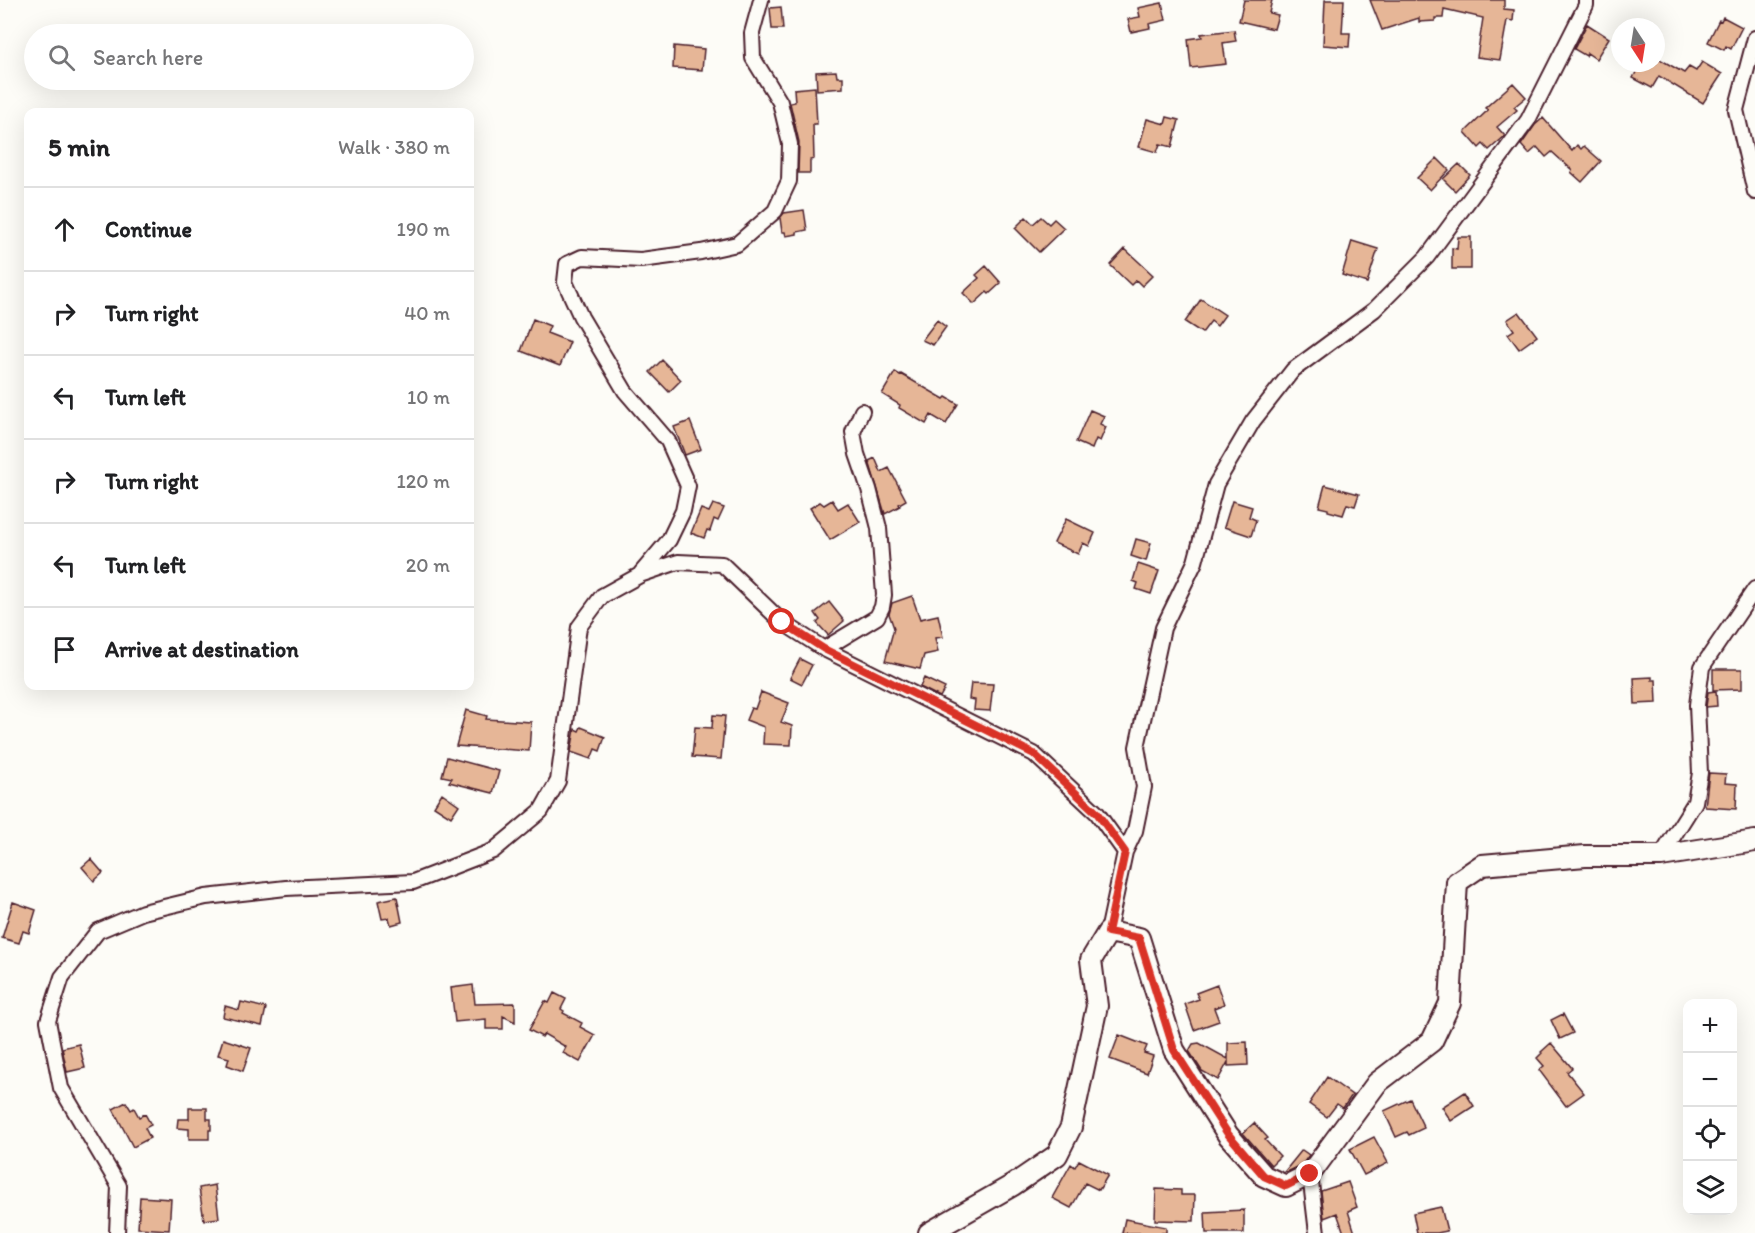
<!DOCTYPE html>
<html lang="en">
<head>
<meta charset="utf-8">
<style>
  :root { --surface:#fff; --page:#f6f6f6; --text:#202124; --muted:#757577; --line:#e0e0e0 }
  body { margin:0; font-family:Itim,sans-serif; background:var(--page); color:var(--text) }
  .controls { position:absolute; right:18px; bottom:18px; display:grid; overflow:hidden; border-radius:12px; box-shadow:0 6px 24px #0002 }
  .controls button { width:54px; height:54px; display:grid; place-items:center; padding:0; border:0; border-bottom:2px solid var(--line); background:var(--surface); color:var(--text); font:30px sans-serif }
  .compass { position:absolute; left:1611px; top:18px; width:54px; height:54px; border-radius:50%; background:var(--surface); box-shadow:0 6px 24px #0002; rotate:168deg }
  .stop { position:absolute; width:18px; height:18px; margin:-14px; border:4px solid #d93025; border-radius:50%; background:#fff }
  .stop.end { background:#d93025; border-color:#fff; box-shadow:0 2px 6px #0008 }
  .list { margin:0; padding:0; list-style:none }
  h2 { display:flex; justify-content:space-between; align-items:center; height:78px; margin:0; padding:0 24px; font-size:26px }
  h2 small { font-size:20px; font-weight:400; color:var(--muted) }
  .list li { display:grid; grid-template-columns:39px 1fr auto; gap:18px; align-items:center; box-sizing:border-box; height:84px; padding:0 24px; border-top:2px solid var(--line) }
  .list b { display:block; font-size:22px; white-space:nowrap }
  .list em { font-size:20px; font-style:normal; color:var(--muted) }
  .icon { flex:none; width:33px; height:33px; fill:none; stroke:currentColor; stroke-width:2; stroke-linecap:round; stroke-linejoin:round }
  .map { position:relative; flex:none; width:1755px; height:1233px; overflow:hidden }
  .search { position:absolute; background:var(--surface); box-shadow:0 6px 24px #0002; left:24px; top:24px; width:450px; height:66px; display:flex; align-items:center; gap:15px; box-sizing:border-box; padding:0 21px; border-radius:33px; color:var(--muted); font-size:22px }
  .panel { position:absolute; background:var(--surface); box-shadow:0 6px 24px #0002; left:24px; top:108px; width:450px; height:582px; border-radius:12px }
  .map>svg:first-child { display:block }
</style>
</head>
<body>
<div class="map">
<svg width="1755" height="1233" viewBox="0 0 1755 1233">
  <rect width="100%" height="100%" fill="#fdfcf7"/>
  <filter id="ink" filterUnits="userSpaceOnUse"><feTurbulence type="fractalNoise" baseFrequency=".0167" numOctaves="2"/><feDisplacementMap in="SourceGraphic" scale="12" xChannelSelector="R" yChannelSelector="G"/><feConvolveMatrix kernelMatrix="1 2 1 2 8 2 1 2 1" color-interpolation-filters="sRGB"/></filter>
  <g filter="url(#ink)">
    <path fill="#e6b697" stroke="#4a1f2b" stroke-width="1.5" d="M1244,0H1272L1269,13L1278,15L1274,29L1239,21Z
      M1325,0H1344L1342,33H1350L1349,47L1323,45Z
      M1370,0H1504V9L1514,10L1513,21L1507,20L1500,60L1477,57L1483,18L1444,9L1443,18H1435V21L1419,22V18L1382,30Z
      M1162,3L1166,20L1149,24L1150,28L1131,32L1128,19L1140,17L1138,8Z
      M781,7L783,29H772L770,8Z
      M1723,17L1742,27L1731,49L1726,46L1724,50L1708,42L1719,20L1721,21Z
      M1587,24L1609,38L1596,59L1587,53L1586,56L1574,49Z
      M1234,30L1236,41L1223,43L1226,64L1191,68L1188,39L1202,37L1201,34Z
      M674,46L704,49L702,70L673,68Z
      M1656,57L1684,73L1689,67L1696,71L1702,62L1722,74L1703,103L1659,76L1652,88L1633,78L1641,63H1656Z
      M836,71L837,77H843V88L817,90L816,72Z
      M1513,83L1526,97L1514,107L1517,110L1497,127L1505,136L1489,150L1483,144L1479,148L1465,132L1488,110L1485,108Z
      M815,87L817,124H813L814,159L810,160V173H798L799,142L790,103L795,102L794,89Z
      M1167,117L1179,120L1172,147L1160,144L1157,152L1139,147L1147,119L1165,124Z
      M1543,118L1572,151L1577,145L1581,149L1584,146L1601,161L1582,182L1571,172L1572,170L1552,152L1546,157L1537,147L1529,154L1521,145L1535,125Z
      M1437,158L1449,170L1430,190L1417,178Z
      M1459,164L1470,175L1455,191L1443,179Z
      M804,210L807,230L797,232V234L786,236L785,232H782L780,218L784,213Z
      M1026,217L1033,224L1041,217L1049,224L1054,219L1064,228L1039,252L1015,228Z
      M1458,237H1471V269H1452V248L1457,249Z
      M1352,241L1378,249L1367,283L1342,275Z
      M1125,249L1153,275L1142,286L1136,280L1131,285L1110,265Z
      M986,266L1001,283L989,294L987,292L974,304L963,293L979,278L976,275Z
      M1201,299L1225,315L1217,326L1211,321L1202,333L1185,322Z
      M1519,312L1537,336L1519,349L1508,334L1514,330L1507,320Z
      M533,319L550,326L547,333L570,342L560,366L521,351Z
      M937,320L946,327L933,345L922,340Z
      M662,360L681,380L669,392L650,372Z
      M895,372L900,375L901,374L944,399L946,397L958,404L946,424L931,415L926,424L899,408L900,405L882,394Z
      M1090,410L1104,416L1100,424L1106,427L1100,441L1096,439L1092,449L1076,442Z
      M690,421L701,449L685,455L674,427Z
      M875,458L881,472L889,468L906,500L899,504L900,506L885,514L869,461Z
      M1325,485L1359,494L1355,506L1347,504L1343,515L1328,511V509L1319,507Z
      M832,500L838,509L848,503L860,522L830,540L810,508L820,502L824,505Z
      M1232,501L1252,507L1249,517L1256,520L1251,536L1224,527Z
      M713,504L724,508L718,521L714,519L710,531L707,530L704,538L691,533L701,509L709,512Z
      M1066,519L1095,533L1089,546L1083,543L1078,554L1054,543Z
      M1136,539L1151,543L1146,561L1131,556Z
      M1138,564L1159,571L1151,594L1136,589L1138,583L1133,581Z
      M912,596L920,619L938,615L943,637L935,638L938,652L924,655L920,669L885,661L894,628L889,614L892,603Z
      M829,602L844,621L828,635L817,623L820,620L815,613Z
      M800,659L812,665L802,684L790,678Z
      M1713,669H1742V689L1713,690Z
      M1652,677V680H1656L1657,703L1635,704L1634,678Z
      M924,678L945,688L940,697L920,687Z
      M971,683L993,684L990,711L974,710L975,700L969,699Z
      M1716,691L1717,706L1706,707L1708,692Z
      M761,692L789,703L781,722L792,726L791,745L763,744L764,727L746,720L751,708L755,709Z
      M466,710L487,716L486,719L531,722L529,751L456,746Z
      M713,715L725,716L721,759L692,757L695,727L712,728Z
      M581,727L605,737L600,751L595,749L591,759L571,752L575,729L579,731Z
      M447,757L499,771L493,793L449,782L452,778L442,776Z
      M1709,773L1726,774L1725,783L1737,784L1736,809L1705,807Z
      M442,793L459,805L451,817L434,806Z
      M91,859L103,873L94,881L82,867Z
      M397,897L402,922L391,925L389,918L382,919L378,901Z
      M13,902L36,910L29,933L23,931L19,943L2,938Z
      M473,985L475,1004L515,1003V1022L503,1016V1029H486V1019L455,1022L451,988Z
      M1217,985L1224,1004L1214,1008L1219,1021L1194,1030L1185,1004L1199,999L1196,993Z
      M554,993L566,999L561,1009L564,1011L563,1013L582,1023L580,1027L595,1035L580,1062L563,1053L566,1047L544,1034L542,1037L529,1030L545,1001L549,1003Z
      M241,1002L266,1008L262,1026L223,1017L225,1006L239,1010Z
      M1563,1014L1573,1033L1560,1039L1551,1020Z
      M1119,1035L1147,1046L1144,1053L1153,1056L1147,1073L1110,1059Z
      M223,1039L251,1048L243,1071L227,1065L229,1058L218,1055Z
      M1247,1042L1248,1065L1228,1066V1062L1218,1080L1202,1071L1189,1051L1193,1044L1199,1043L1228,1059V1043Z
      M1551,1043L1572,1068L1567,1072L1584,1093L1566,1106L1539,1070L1544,1066L1537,1058L1542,1053L1541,1052Z
      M79,1044L85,1068L67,1072L62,1048Z
      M1327,1077L1352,1095L1343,1108L1337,1104L1327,1117L1309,1104Z
      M1465,1092L1474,1106L1451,1121L1442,1107Z
      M1410,1099L1424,1128L1409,1135L1407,1132L1396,1137L1384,1111Z
      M126,1102L131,1110L134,1108L139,1117L145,1114L151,1125L145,1128L150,1138L133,1147L113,1109Z
      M189,1108H207V1119H211V1130H209V1139H189V1129L177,1128L178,1119H189Z
      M1254,1123L1268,1138L1265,1140L1280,1156L1271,1165L1243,1133Z
      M1374,1137L1388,1163L1364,1175L1350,1149Z
      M1302,1150L1309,1155L1302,1165L1287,1172L1285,1171Z
      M1079,1160L1108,1175L1099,1190L1085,1183L1071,1208L1052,1198L1071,1164L1075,1167Z
      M1348,1182L1357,1207L1348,1211L1355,1233H1344L1337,1213L1324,1218L1321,1191Z
      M215,1185L219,1218L204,1220L199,1188Z
      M1156,1189L1181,1190V1195H1195L1194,1221L1155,1220Z
      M140,1197L171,1199L169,1230L138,1228Z
      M1441,1207L1447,1231L1437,1233H1417L1413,1213Z
      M1244,1210V1233H1206L1205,1212Z
      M1125,1219L1166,1227V1233H1122Z"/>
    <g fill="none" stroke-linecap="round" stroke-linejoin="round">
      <g stroke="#4a1f2b" stroke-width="18">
        <path id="street" d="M1755,38L1736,110L1755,192
          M641,573L669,540L683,511L688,486L668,441L625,391L581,317L565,282L567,264L582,257L641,260L701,252L737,244L775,211L789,181L790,144L780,102L753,58L752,33L761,0
          M824,649L877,617L882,607L884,595L879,528L869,489L857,454L853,432L862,411
          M1661,856L1695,802L1700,773L1697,705L1702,667L1755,589
          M1108,932L1125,852L1135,831L1144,787L1137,747L1163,628L1195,562L1216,484L1253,421L1293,370L1374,310L1427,257L1528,120L1586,5V0
          M1310,1174L1317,1233
          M117,1233L119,1186L61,1088L48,1021L62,977L98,931L143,912L206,897L286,888L413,882L493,851L541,811L558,781L579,627L602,596L640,575L678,562L722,564L782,622L824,649L1034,754L1097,813L1125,852"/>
      </g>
      <g stroke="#4a1f2b" stroke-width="24">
        <path id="secondary" d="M929,1233L1013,1185L1057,1155L1071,1127L1097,1006L1091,960L1108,932L1139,938L1174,1050L1228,1135L1264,1176L1286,1186L1310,1174L1377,1083L1432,1041L1450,1003L1457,882L1482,865L1585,856H1661L1755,841"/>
      </g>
      <use href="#street" stroke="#fdfcf7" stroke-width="14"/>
      <use href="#secondary" stroke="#fdfcf7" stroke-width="20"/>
    </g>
  </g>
  <g fill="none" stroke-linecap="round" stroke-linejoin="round" filter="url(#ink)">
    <path stroke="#d93025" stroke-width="8" d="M782,622L824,649L1034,754L1097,813L1125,852L1108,932L1139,938L1174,1050L1228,1134L1264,1176L1286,1186L1310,1174"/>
  </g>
</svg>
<div class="controls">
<button>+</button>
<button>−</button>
<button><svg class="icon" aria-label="locate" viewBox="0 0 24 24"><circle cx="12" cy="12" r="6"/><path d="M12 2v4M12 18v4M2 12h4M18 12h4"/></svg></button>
<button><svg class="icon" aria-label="layers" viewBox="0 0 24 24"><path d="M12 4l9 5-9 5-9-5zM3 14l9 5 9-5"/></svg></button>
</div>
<svg class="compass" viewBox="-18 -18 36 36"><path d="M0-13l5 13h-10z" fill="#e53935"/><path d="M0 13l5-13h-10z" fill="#757577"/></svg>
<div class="stop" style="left:782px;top:622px"></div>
<div class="stop end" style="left:1310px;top:1174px"></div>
<div class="search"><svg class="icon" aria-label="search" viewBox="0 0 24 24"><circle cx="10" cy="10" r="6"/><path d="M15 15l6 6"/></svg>Search here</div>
<section class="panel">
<h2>5 min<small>Walk · 380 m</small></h2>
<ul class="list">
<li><svg class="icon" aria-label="ahead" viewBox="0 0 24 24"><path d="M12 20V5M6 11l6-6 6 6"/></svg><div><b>Continue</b></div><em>190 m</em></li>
<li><svg class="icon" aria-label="right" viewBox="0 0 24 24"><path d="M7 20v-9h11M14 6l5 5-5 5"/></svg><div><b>Turn right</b></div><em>40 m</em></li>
<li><svg class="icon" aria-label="left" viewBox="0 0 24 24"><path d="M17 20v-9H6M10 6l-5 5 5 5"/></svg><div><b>Turn left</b></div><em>10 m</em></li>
<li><svg class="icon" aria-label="right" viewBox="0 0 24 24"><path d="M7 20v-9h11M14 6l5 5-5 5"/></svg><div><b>Turn right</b></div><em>120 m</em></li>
<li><svg class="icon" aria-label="left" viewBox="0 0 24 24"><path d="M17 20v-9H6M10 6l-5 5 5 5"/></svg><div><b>Turn left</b></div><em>20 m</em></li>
<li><svg class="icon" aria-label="arrive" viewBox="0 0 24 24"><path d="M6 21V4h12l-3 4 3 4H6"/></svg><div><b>Arrive at destination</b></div></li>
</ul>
</section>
</div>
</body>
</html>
